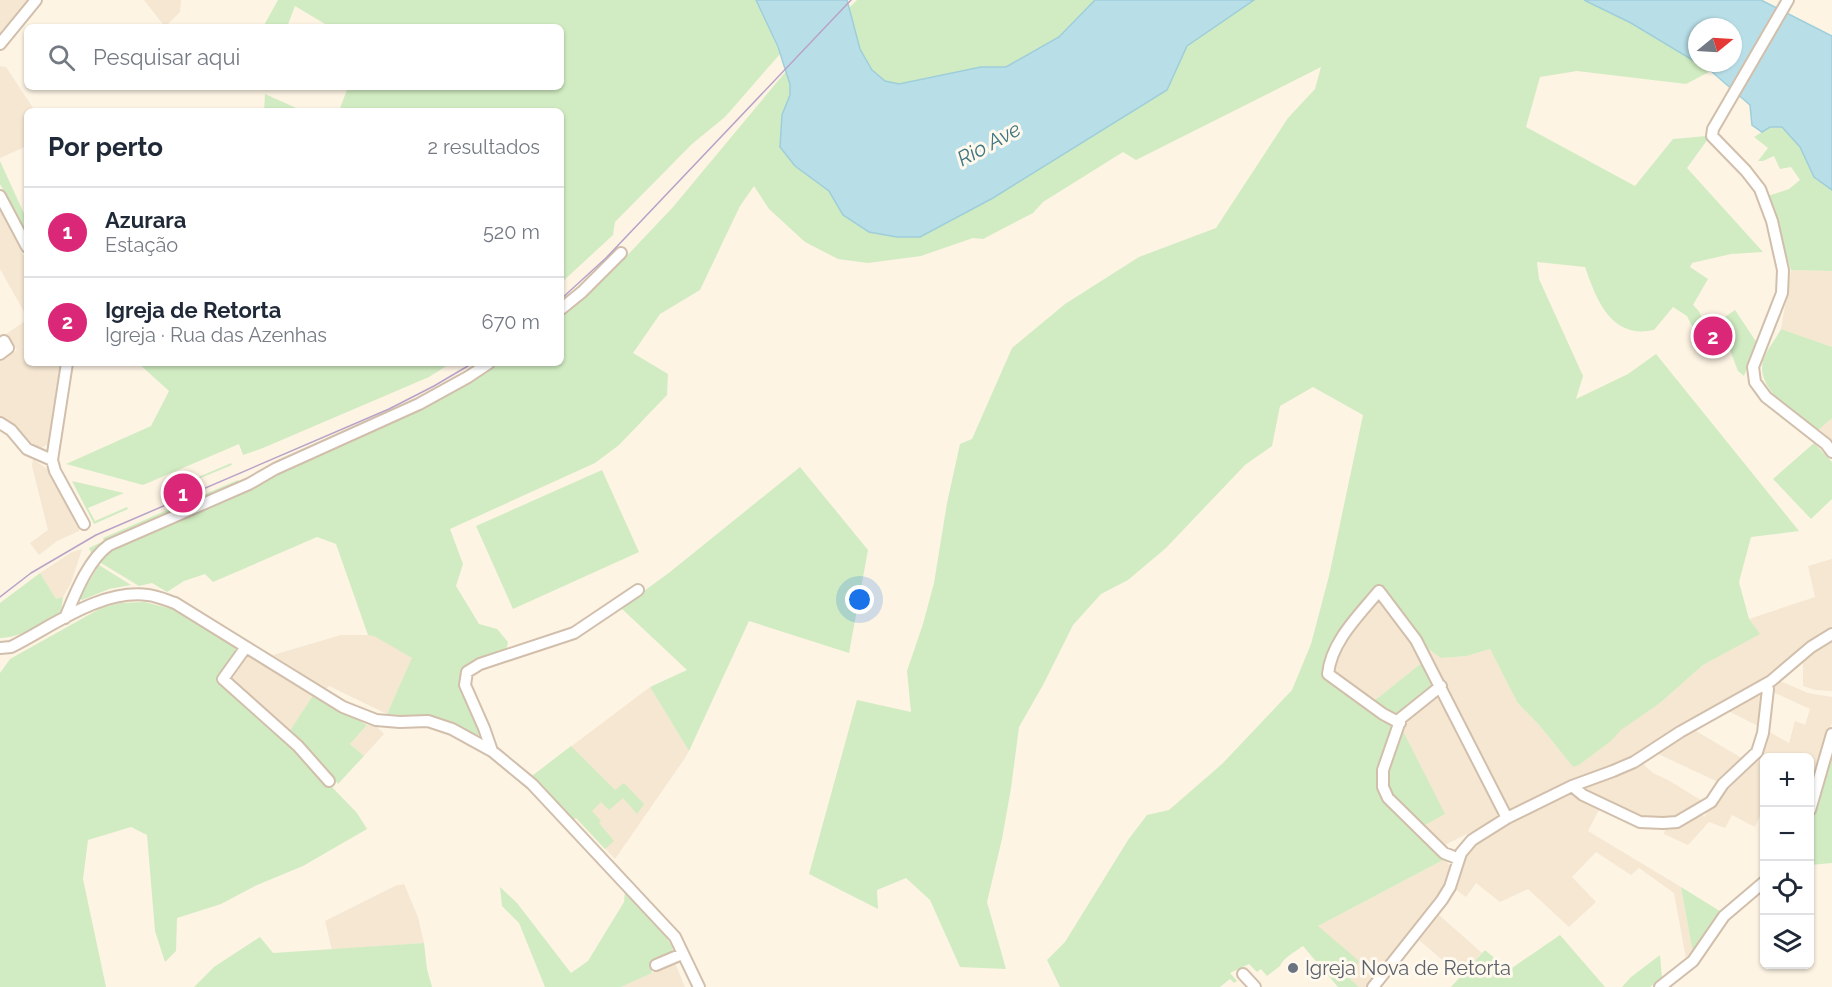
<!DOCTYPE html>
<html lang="pt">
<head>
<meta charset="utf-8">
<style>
  :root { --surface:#fff; --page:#f6f6f7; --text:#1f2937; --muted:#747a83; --line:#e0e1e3; --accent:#db2777 }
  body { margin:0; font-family:Raleway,sans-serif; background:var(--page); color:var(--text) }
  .controls { position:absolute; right:18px; bottom:18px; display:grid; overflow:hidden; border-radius:9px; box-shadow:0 2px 4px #0004 }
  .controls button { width:54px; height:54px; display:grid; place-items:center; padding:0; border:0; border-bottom:2px solid var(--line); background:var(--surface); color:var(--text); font:30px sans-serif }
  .compass { position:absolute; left:1688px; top:18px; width:54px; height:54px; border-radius:50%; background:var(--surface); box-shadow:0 2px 4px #0004; rotate:72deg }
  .you { position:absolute; left:860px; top:600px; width:21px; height:21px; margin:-15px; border:4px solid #fff; border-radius:50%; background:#1a73e8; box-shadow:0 0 0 9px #1a73e833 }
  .badge { display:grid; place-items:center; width:39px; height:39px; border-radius:50%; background:var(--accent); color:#fff; font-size:20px; font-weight:700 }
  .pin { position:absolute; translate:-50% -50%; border:3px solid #fff; box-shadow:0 2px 6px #0006 }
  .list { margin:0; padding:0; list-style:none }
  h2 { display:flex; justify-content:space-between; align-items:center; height:78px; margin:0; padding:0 24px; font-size:26px }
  h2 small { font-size:20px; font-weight:400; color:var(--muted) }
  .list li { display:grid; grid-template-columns:39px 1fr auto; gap:18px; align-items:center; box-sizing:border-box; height:90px; padding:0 24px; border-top:2px solid var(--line) }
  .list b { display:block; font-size:22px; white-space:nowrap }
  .list p { margin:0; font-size:20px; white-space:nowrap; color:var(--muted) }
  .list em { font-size:20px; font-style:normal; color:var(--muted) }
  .icon { flex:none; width:33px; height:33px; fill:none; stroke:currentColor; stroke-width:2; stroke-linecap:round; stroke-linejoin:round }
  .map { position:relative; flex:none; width:1832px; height:987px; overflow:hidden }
  .search { position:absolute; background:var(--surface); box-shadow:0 2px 4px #0004; left:24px; top:24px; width:540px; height:66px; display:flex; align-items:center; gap:15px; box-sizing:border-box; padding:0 21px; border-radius:9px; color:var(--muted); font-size:22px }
  .panel { position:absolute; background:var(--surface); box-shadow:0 2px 4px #0004; left:24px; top:108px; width:540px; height:258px; border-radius:9px }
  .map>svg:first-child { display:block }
</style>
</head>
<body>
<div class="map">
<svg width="1832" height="987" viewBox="0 0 1832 987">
  <rect width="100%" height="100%" fill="#fdf4e4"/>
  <path fill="#f5e7d2" d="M0,0H28L0,34Z
    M144,0H181L180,12L165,27Z
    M0,66L6,67L35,111H27V146L0,158Z
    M0,210L27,262V317L0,269Z
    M1791,270L1832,271V347L1781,329Z
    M27,320V363H60L49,444L41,448L33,447L13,426L0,418V361L17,350L6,334Z
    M1832,418V444L1826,435L1819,429Z
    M33,459L50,471L80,527L79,531L57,541L39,555L30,543L48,530L32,466Z
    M82,549L71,583L63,597L56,600L40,573L72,552Z
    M1832,559V626L1786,660L1783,669L1701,713L1624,763L1508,814L1425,646L1441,658L1467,656L1490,649L1517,702L1540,726L1573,767L1579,765L1611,741L1620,730L1660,703L1703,665L1759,634L1749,619L1815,597L1808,566Z
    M1377,599L1382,600L1424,661L1374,701L1344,681L1333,669L1332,665L1352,628Z
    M341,635H374L413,658L387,714L329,686L326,689L273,655Z
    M1832,639V691L1815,690L1803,686V656Z
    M249,655L314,694L289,732L230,681Z
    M1780,681L1808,693L1832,697V723L1819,755L1810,793V758H1764V807L1755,827L1732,815L1725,828L1709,822L1688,845L1664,834L1666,826L1700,812L1704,817L1724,785L1751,762L1766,730L1789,743L1795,721L1805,725L1810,709L1773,692L1775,686Z
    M650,687L689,751L685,758L615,859L576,818L573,820L532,776Z
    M1434,695L1443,698L1500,812L1498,818L1445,845L1439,843L1425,825L1444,814L1401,727L1403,722Z
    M1757,695L1763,698L1760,727L1726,710Z
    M367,725L376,726L384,734L364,756L350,744Z
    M1691,728L1745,760L1720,783L1654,752Z
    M1640,761L1653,773L1668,780L1704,802L1676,819L1638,817L1584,794L1580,787Z
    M1568,790L1601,806L1588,831L1681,887L1693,953L1686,959L1674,893L1639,868L1631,875L1596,852L1572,877L1596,902L1569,927L1528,889L1500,902L1476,883L1466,897L1452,887L1465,863L1462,858L1471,843Z
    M1445,859L1451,868V876L1429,913L1367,987H1359L1350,980L1318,926Z
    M404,884L418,917L424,943L332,950L325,921L395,886Z
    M1438,914L1482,953L1461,976L1419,940L1429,928L1428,927Z
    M675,963L685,987H621L652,973Z"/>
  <path fill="#d1ecc2" d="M278,0H756L780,54L725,117L692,144L615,222L613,235L561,283V111H339L348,87H561V27H330L295,6L287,27H263Z
    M857,0H1095L1059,37L1006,67H981L899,84L885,81L872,70L860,49L849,8Z
    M1254,0H1584L1631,23L1711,71L1686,84L1577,71L1540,77L1526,127L1635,186L1673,139L1706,136L1708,139L1687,168L1763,252L1731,254L1692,263L1690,267L1708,279L1693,305L1698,310L1703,319L1692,326L1687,316L1673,307L1654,330C1648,331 1641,332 1635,331C1605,326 1594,292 1585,267L1537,262L1539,279L1583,376L1576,399L1628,374L1656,354L1799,531L1751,537L1739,582L1749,619L1760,634L1703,665L1660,703L1621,730L1611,741L1579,765L1573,767L1540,726L1517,702L1490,649L1467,656L1441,658L1416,640L1379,591L1341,638L1328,674L1400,723L1383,787L1445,859L1318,926L1359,961L1350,979L1359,987H1338L1303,946C1295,952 1283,958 1280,966L1267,976L1261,969L1257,972L1249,964L1230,973L1237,981L1234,983L1230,979L1220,987H1060L1047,960L1065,942L1128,840L1147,815L1169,810L1222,764L1292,690L1311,644L1329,576L1363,415L1313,387L1280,406L1272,446L1245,465L1166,548L1128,580L1101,594L1073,625L1043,685L1019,727L1011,788L1002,839L987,902L1006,969L960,967L930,900L906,878L877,890L878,909L809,874L857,700L911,712L907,671L923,624L934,583L947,503L960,444L972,439L1012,348L1065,304L1139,257L1216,228L1288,118L1315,89L1321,67L1136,160L1123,152L1043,202L1033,213L983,239L973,238L921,256L868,263L838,259L805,242L769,209L754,186L740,206L700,290L660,314L633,353L668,374L667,395L619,445L595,463L450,529L463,564L456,586L479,624L497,629L508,642L506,651C494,654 481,657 471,663C446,677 477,714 480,734L476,736L454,723L429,717L387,714L412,658L374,636L368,635L336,544L317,537L213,582L205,574L184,581L167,592L152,583L139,586L101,563L99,560L113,546L223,500L225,501L277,475L423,409L501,363H561V317L622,261L673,207L787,70L790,84V95L782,115L795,166L829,191L843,215L1167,91L1187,46Z
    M265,94L303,111H264Z
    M1770,127H1782L1800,147L1814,177L1832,190V271L1791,270L1768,196L1789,189L1800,180L1791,167L1780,169L1774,156L1763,161H1758L1768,148L1754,137Z
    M0,161L27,220V234L0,184Z
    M1735,310L1757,343L1744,376L1738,371L1719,321Z
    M1781,329L1832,347V418L1817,431C1798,415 1755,390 1763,361C1766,350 1776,339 1781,329Z
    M138,363H451L429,377L263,448L243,455L239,444L143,485L66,464L151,426L169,391Z
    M1814,443L1832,462V499L1811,519L1773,479Z
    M231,463L232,465L186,484L183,477L192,474L194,479Z
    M800,467L868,550L849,653L749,621L689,751L650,687L687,670L621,608L670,572Z
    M602,470L639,552L513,609L476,526Z
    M238,480L240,484L93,557L89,548L104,541L103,538L181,504L183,508L195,503L193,499Z
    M72,481L124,493L88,508L95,521L127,507L128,509L94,524Z
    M99,565L131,585L109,589L82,600L79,598Z
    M40,573L56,599L63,597L61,612C42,622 22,638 0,638V603Z
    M145,602L175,610L239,650L219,679L296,747L324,779L325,786H331L357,813L367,829L303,866L257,885L221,904L177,918L176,951L165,962L155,931L147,835L131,827L88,840L83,879L106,987H0V673L10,659L101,608L120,603Z
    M1424,661L1435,684L1396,714L1374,701Z
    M314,694L367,725L350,744L364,756L338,784L303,743L289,732Z
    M1401,727L1445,814L1425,825C1416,816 1396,803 1391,792C1382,776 1396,744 1401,727Z
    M571,746L615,790L624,783L644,804L637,814L623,798L609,810L601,802L592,811L601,821L599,823L614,841L605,849L576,818L573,820L532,776Z
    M1832,747V863L1810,865V820Z
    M500,887L517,903L571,973L588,961L624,902L625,890L666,937L673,948L671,953L650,963L652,973L621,987H545L519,923L502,906Z
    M1681,887L1723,913L1693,953Z
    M1560,935L1605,987H1451L1485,950L1509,970Z
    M260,937L273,953L424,943L427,969L432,987H194L214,967Z
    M1660,955L1662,978L1650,987H1622L1631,977Z"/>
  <path fill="#b8dfe8" stroke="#9eceda" stroke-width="1.5" fill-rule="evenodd" d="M756,0H847L860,49L872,70L885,81L899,84L981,67H1006L1059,37L1095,0H1254L1187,46L1167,90L993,198L920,237H897L869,232L843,215L829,191L795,166L780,147L782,115L790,95V84L778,47Z
    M1584,0H1761L1832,36V190L1814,177L1800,147L1782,127H1770L1762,132L1752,125L1750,105L1711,71L1631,23ZM1697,27H1733V63H1697Z"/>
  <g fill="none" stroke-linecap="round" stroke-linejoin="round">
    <g stroke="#d1bfac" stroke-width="14">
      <path id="minor" d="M1788,0L1713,129L1712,136L1746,171L1760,189L1772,221L1783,270L1782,293L1753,367L1755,382L1766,397L1826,444L1832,452
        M0,44L36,0
        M0,196L27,247
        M561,309L582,292L621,253
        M0,344L4,341L8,348L0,354
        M67,363L52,460L55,471L84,524
        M0,423L11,430L27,449L52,460
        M65,618C75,594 88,560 109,545L249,484L275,469L419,404L468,377L489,363
        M246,647L223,679L298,746L329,781
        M0,648L11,647C53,626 100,589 148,595C157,596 166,600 175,603L343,707L376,720L400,722L428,721L452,729L492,751L532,784L675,937L699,987
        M1441,686L1401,718L1383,770V787L1388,798L1444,853L1459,859
        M1400,723L1383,714L1328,674C1331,642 1359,615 1379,591L1416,640L1507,818
        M492,751L484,728L465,685L467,672L480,664L574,633L638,590
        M1572,786L1583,795L1640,822L1663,823L1677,822L1711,802L1723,784L1757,752L1763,733L1768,689L1766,684
        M1810,810L1832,734
        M656,965L682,954
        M1243,974L1255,987
        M1373,987L1442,900L1450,887L1461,853L1472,840L1507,818L1572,786L1613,771L1634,762L1680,732L1771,681L1811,647L1832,634
        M1660,987L1693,961L1724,916L1764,882"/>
    </g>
    <use href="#minor" stroke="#fff" stroke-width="10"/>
    <path stroke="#b8a2c7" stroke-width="1.5" d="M561,299L606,258L851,0
      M0,597L31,573L96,535L389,409L434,386L473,363"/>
  </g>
  <circle fill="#6b7280" stroke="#fff8ec" stroke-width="2" cx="1293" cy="968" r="6"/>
  <g text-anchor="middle" stroke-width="6" stroke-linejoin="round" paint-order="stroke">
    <g font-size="20" fill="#5b616d" stroke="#fff8ec" text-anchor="start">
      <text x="1305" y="975">Igreja Nova de Retorta</text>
    </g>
    <g font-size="21" font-style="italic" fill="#3e7684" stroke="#fff8ec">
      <text transform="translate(989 144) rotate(-29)" y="7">Rio Ave</text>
    </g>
  </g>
</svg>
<div class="controls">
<button>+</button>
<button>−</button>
<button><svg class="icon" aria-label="locate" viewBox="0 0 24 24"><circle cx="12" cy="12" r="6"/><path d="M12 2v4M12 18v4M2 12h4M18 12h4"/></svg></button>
<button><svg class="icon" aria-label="layers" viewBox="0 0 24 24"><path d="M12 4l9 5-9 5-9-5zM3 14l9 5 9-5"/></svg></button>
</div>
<svg class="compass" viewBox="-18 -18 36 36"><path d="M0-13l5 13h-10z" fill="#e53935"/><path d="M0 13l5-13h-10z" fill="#747a83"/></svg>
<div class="you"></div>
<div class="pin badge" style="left:183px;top:493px">1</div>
<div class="pin badge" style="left:1713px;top:336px">2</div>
<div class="search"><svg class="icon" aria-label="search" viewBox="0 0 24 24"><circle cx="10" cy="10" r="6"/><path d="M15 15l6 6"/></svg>Pesquisar aqui</div>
<section class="panel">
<h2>Por perto<small>2 resultados</small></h2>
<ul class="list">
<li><span class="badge">1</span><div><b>Azurara</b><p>Estação</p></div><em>520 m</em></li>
<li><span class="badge">2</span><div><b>Igreja de Retorta</b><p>Igreja · Rua das Azenhas</p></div><em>670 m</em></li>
</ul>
</section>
</div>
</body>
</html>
